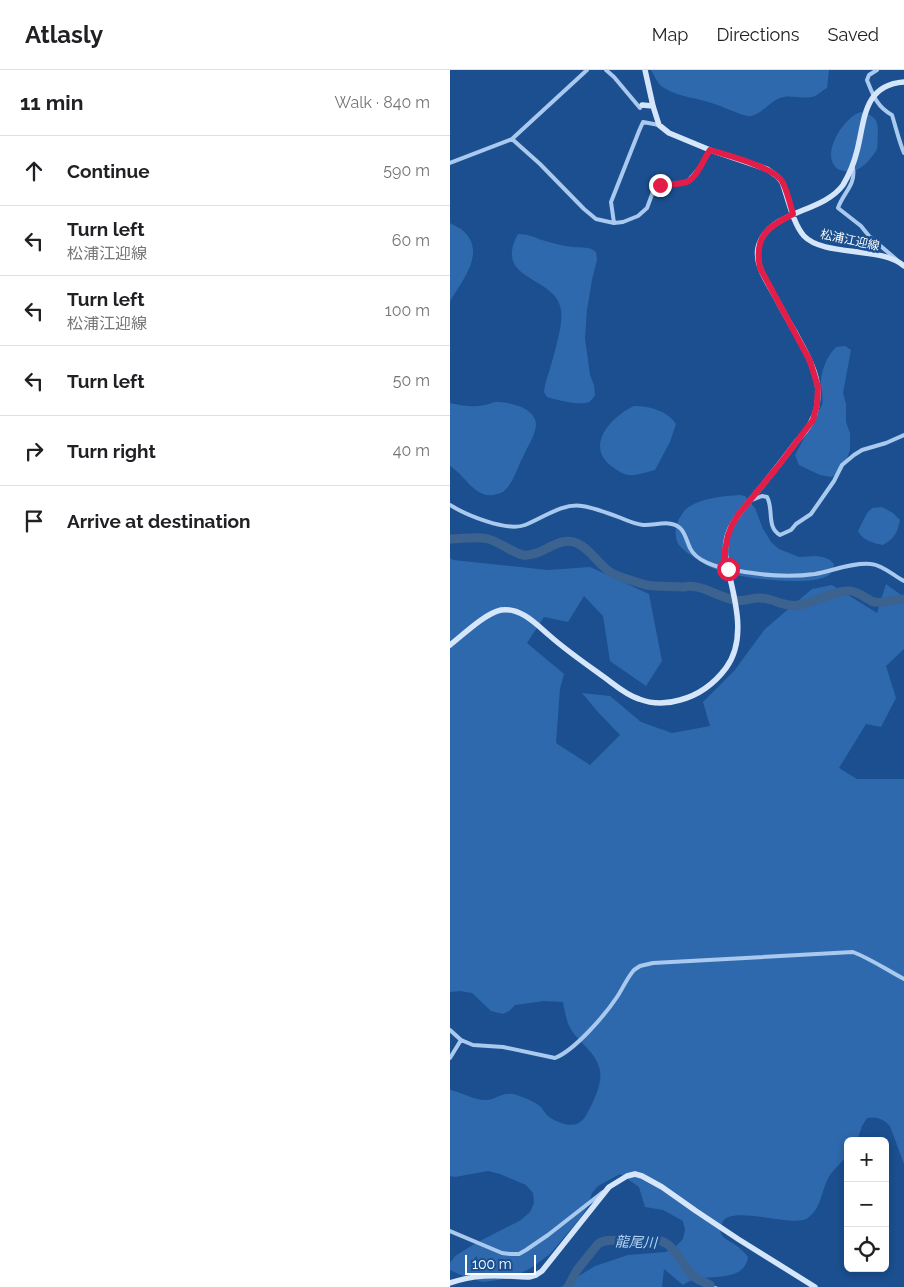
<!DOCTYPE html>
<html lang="en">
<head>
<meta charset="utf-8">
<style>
  :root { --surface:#fff; --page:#f6f6f6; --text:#202124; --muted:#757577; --line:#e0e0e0 }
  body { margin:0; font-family:Raleway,"Noto Sans JP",sans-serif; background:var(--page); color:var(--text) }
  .controls { position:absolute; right:15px; bottom:15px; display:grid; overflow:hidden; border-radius:8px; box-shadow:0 2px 8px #0003 }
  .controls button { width:45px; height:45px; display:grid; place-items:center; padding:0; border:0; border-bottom:1px solid var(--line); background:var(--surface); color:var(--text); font:25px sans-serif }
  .scale { position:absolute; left:15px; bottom:12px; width:71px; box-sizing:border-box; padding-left:5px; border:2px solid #fff; border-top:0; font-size:14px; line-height:18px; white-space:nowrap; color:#fff; -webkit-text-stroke:4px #1b4f8f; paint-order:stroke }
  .stop { position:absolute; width:15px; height:15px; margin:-11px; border:4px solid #e11d48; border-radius:50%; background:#fff }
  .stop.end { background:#e11d48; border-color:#fff; box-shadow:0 1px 5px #0008 }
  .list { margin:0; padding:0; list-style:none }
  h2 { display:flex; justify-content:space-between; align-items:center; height:65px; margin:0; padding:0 20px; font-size:21px }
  h2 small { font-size:16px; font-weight:400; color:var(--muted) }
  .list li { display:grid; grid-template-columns:32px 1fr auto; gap:15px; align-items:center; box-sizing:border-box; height:70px; padding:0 20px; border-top:1px solid var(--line) }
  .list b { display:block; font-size:19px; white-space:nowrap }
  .list p { margin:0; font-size:16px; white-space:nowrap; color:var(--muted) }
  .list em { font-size:16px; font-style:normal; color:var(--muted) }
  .icon { flex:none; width:28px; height:28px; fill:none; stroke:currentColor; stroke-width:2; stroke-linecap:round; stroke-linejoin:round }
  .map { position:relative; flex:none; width:454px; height:1217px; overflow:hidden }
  header { display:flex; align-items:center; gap:30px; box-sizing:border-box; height:70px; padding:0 25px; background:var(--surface); border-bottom:1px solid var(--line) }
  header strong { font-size:24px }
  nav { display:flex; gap:28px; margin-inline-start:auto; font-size:18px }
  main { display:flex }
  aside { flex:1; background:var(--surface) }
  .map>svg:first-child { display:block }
</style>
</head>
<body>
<header>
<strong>Atlasly</strong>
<nav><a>Map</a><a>Directions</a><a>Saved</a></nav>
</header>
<main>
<aside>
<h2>11 min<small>Walk · 840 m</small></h2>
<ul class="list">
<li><svg class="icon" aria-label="ahead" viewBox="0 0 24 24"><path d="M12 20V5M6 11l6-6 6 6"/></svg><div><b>Continue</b></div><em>590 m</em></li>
<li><svg class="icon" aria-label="left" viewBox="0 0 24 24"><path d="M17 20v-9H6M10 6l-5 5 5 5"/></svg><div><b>Turn left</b><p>松浦江迎線</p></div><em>60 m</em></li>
<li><svg class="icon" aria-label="left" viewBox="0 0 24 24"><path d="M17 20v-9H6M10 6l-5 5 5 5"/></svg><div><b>Turn left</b><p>松浦江迎線</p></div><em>100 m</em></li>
<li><svg class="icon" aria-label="left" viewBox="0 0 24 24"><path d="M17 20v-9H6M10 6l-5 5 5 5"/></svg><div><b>Turn left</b></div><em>50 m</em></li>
<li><svg class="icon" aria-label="right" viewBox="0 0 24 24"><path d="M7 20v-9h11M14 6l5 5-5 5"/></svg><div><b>Turn right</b></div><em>40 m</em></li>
<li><svg class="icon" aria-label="arrive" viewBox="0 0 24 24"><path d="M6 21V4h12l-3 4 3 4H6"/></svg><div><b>Arrive at destination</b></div></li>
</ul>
</aside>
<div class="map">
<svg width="454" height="1217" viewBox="0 0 454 1217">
  <rect width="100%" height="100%" fill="#1b4f8f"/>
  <path fill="#2e69ad" d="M201,0H379L377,18C373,20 369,24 365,26C355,30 344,25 334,27C321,29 314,43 301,46C293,47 268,34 258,32C242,27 225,26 211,16C207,12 204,5 201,0Z
    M411,42C425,46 428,49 428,63C427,68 428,75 427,79C427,80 423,85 423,85C416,95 406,104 394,101C390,100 386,99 384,95C373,80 395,46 411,42Z
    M0,153C3,155 8,157 11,159C38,180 13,210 0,231Z
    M68,164C77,164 84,167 92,170C102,173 113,176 123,177C132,178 139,176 146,182L147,190L142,210L137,240L135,268L140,305L144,315L145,325C144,327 141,331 139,332C132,336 106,330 97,327L94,322L95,315C100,298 114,256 111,240C106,205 42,212 68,164Z
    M395,276L401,280L393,323L396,334V352L400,363V380L393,399L382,407L370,405L349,395L345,385L372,335C374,325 370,319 371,310C372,298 378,285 386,277Z
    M45,332C59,332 85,337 86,354C86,365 77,377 73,387C67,398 64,412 54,421C50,424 42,426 36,425C21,421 13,404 0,396V333C19,337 27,338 45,332Z
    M184,336C199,336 218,341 226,354L220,372L205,400C197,402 186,406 178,405C173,404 168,401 164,398C133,378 160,347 184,336Z
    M290,425L295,426L305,438L313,459L317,465L321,472L329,479L349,487L366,486L373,487L380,490L384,494C383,499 382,504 377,506C358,517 287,508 267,500C258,497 234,482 229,475C224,467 225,456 229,449C231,446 233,442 235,440C248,428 274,426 290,425Z
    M432,437L443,443L450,450C447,463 445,468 433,475C424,473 413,471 408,461L417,443L422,438Z
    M0,488L3,490L98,500L140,497L199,524L212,591L196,616L160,591L153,546L134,526L118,552L94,547L77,573L114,604L110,619L106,673L140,695L170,665L147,641L132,623L160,626L191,652L222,663L260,656L253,632L284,601L315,559L362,519L382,515L427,543L436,514L454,527V579L436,596L446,628L431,657L416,654L389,698L407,709H454V1094L440,1056C434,1049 426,1046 417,1048L412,1056L407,1071H398V1085C392,1092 385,1098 380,1105C371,1119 372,1140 356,1149C340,1157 276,1133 272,1154C271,1158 269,1161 272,1165C274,1169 280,1171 284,1174C289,1177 294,1182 298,1187C294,1214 258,1203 240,1211C237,1212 235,1214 233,1215L214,1199L212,1217H111L145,1196L178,1185L216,1182L226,1176L233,1169L235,1160L233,1151L213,1140L195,1137L189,1117L170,1104L148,1116L142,1123L137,1138L131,1147L100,1184L81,1198L65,1206L48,1210L33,1212L13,1206L0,1200V1193L5,1186L26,1173L71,1150L80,1142L84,1133L83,1123L76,1115L50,1104L38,1101L5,1107L0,1106V1020C11,1022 26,1031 37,1030C46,1029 53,1022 63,1024C70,1026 81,1030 87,1034C92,1037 94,1042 98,1046C101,1049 107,1051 111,1053C130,1059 134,1050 142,1034C147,1023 153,1009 149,997C145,982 130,973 122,961C116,952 115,942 113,932L94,931L65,935L59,941L53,944L41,941L22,923L10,921L0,922Z"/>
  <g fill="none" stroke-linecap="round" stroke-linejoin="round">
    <path stroke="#9cc4f0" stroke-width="1" d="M260,1215L267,1217"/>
    <path stroke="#3c6290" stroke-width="9" d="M0,469C13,469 26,466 38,469C50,472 63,483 73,485C92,487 106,467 124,472C138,476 148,494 160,502C165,505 171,507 177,509C183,511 190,513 196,515C208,517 222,516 234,517C251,513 269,528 285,530C293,532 300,528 308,528C322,527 334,538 349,535C364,533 384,520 400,521C408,521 416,529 424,532C434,534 444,529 454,529
      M118,1217L127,1200L148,1174C156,1168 166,1171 175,1171C185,1171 196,1169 207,1170C224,1172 231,1194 242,1205C247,1210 254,1212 260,1215"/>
    <path stroke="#a9c9ee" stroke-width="4" d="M156,0L164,7L190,38L192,35
      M427,0L419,5L417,10C423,25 427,37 442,45C446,58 449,71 454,83
      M62,69L90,94L134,139L146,149L164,153L173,152L188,146L197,138L204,119L211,115L230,113L238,111L250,97L260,80
      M0,93L62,69L137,0
      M403,98C406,115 393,123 388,138L411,156L419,166L447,190
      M164,153L161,132L189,61L193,52L209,55
      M302,430L312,426L317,427C324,439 316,457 330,465L341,460L346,454L361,444L384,411L392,395L404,385L412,380L436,373L454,365
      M0,435C16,445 57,462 75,455C93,448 112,433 132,436C145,438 158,443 171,448C178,451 185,454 193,455C204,456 220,449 230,458C235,462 237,472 240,478C246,491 266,497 279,499C307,505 337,508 365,504C382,501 404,492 421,494C433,495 444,506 454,511
      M0,960L11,970L23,975L53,977L105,988C125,980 155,945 167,927C173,918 177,908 184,900L190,896L203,893L403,882C421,889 437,900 454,909
      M0,988L11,970
      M0,1161L52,1183L61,1184H69L76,1180L98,1165L153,1122"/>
    <path stroke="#d6e6fa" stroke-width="5.5" d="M195,0L203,36L209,55L219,63L260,80L317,99L328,107L332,112C338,128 343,154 354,166C374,187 431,176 454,196
      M192,35L203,36
      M0,575C14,564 34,544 51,540C71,537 87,555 100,566C117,581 136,594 154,607C165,615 176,625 189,629C202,634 217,634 230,630C249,625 264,614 276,598C295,572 287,537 280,508C277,493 273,484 277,467C281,452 292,440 302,428C317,410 332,391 347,371C352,365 359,358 362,350C367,342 368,329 368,320C367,300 354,279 345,262C337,249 330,235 322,221C315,208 305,194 308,178C317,140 372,144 393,115C399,105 404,93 407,81C415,50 413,15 454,12
      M0,1213C28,1203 51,1206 79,1207L86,1205L92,1201L159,1117L177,1106L185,1104L192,1106L212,1117L246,1141L288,1169L365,1217"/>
  </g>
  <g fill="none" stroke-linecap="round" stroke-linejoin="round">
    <path stroke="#e11d48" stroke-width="6" d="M210,115C219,114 231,115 239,111C249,104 253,90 260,80C276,85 323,97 332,111C337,120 340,133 343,144C317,158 304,166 310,198L360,291L368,317L367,335L363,350L329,395L288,445L282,455L278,465L275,480V490L278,499"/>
  </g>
  <g text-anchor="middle" stroke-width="5" stroke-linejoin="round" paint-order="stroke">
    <g font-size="12" fill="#fff" stroke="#1b4f8f">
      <text transform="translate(400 170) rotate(12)" y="4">松浦江迎線</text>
    </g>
    <g font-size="14" font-style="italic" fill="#b5d3f5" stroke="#1b4f8f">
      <text transform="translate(186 1172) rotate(2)" y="5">龍尾川</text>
    </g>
  </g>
</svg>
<div class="controls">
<button>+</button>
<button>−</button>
<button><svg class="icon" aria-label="locate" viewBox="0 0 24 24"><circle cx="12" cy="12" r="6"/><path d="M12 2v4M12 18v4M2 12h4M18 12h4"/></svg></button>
</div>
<div class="scale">100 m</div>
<div class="stop" style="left:278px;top:499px"></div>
<div class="stop end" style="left:210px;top:115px"></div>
</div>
</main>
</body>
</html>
